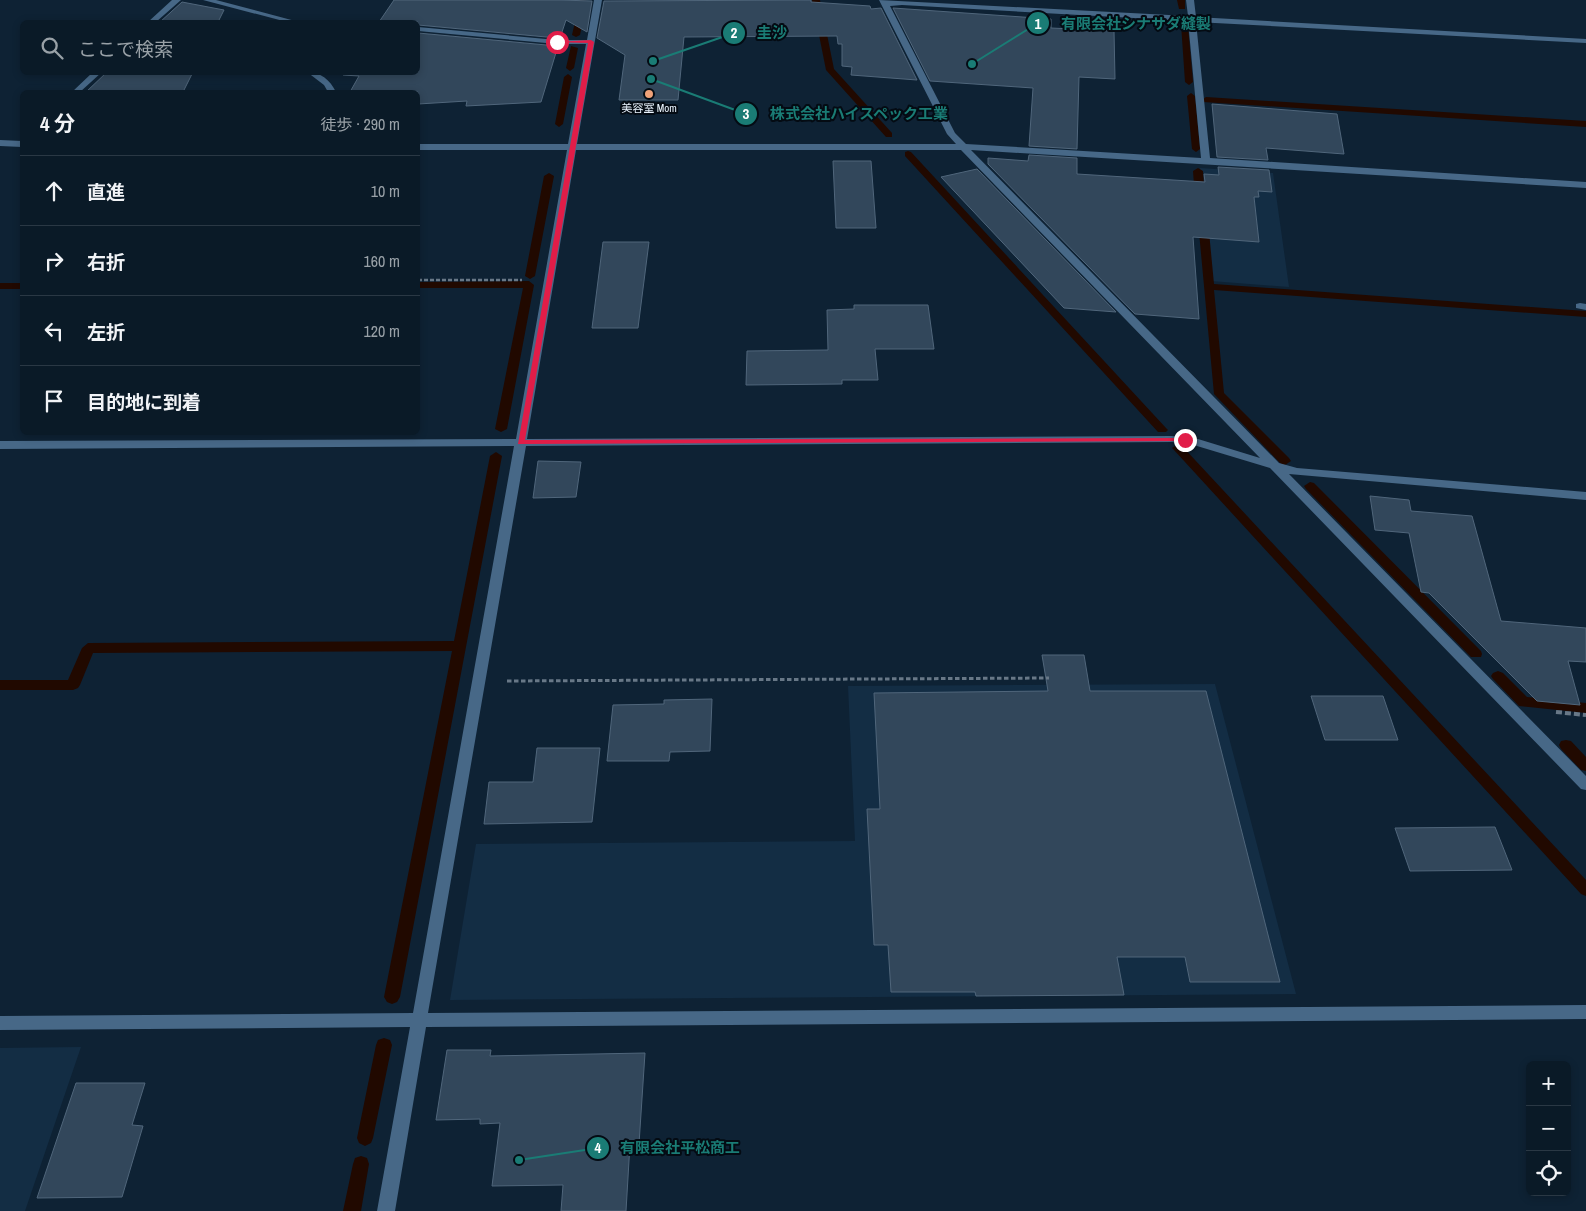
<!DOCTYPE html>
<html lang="ja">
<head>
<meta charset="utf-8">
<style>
  :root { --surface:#0a1a27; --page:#182733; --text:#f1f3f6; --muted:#99a1a7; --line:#2a3844 }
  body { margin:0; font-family:"Archivo Narrow","Noto Sans JP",sans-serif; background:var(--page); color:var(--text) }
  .controls { position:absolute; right:15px; bottom:15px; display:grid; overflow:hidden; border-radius:8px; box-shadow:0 2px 8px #0003 }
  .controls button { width:45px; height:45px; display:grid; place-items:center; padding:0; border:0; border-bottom:1px solid var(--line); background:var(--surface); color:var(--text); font:25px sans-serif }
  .stop { position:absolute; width:15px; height:15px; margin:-11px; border:4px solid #e11d48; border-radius:50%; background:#fff }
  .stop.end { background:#e11d48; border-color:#fff; box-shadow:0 1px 5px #0008 }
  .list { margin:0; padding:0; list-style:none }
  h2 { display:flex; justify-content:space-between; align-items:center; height:65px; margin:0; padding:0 20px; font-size:21px }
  h2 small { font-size:16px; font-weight:400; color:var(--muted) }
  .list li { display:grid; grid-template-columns:32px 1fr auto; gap:15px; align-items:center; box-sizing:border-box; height:70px; padding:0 20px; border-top:1px solid var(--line) }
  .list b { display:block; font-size:19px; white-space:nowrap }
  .list em { font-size:16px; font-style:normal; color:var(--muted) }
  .icon { flex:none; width:28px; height:28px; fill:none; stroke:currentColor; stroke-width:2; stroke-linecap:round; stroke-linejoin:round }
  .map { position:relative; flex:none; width:1586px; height:1211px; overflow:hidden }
  .search { position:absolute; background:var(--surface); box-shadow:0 2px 8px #0003; left:20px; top:20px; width:400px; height:55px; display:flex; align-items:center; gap:12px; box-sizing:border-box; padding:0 18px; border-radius:8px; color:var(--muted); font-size:19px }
  .panel { position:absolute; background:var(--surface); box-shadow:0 2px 8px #0003; left:20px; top:90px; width:400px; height:345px; border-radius:8px }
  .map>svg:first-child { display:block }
</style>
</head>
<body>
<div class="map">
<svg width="1586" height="1211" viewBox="0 0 1586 1211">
  <rect width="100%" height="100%" fill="#0e2234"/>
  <path fill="#132d44" d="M1200,168L1273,173L1289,287L1211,281Z
    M1215,684L1296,994L450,1000L476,844L855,841L848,686Z
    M81,1047L25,1211H0V1048Z"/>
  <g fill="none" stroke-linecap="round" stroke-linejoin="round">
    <path fill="#210900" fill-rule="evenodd" d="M580,0L587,1L580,35L576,37L572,35Z
      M812,0H820L834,69L892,133V137H886L826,70Z
      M1177,0H1185V9H1179Z
      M1181,24L1188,26L1193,82L1189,85L1185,82Z
      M571,46L578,48L574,68L570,71L566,68Z
      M568,74L572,77L563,124L559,127L555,124L564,77Z
      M1191,93L1195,96L1200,149L1196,152L1192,149L1187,96Z
      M1206,97L1586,121V127L1203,102L1202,100Z
      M908,151L911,152L1166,428L1168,430L1166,432H1158L905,156V152Z
      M1198,168L1203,171L1205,199L1200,202L1195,199L1193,171Z
      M549,173L554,176L535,276L530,279L525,276L544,176Z
      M1203,218L1208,221L1214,284L1586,311V317L1214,290L1224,393L1289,458L1291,461L1285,465L1281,464L1214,394L1198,221Z
      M529,281L534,285L507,429L501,432L495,429L523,288H418V282Z
      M0,283H22V289H0Z
      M1178,444L1182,446L1586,880V896L1581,894L1174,450L1172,448Z
      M496,452L502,456L400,997L397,1002L392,1004L387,1002L384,997L452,651L93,653L80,685L78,688L73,690H0V680H68L82,648L88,643L454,641L490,456Z
      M1310,482L1314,483L1481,651L1482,654L1481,657H1471L1306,489L1304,486Z
      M1498,671L1503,673L1527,697L1586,703V713L1519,706L1493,679L1491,676L1493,673Z
      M1566,740L1571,741L1586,757V771L1581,770L1561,749L1559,745L1561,741Z
      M384,1038L390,1040L392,1045L373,1138L371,1143L365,1146L359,1143L357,1138L376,1045L378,1040Z
      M361,1156L367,1158L369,1164L361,1211H343L353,1164L355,1158Z"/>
  </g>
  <path fill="#32475b" stroke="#50667b" d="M394,0H560L592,1L587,32L566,20L560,38H557L418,25V22H379Z
    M811,0V2L870,6L871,9L881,8L917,80L851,75L852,67L842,66V44H838L837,36L684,37L678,100H619L625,55L597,38L604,1Z
    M182,2L224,10L218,22H160Z
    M893,8L1051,19V28L1114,31L1115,79L1079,77L1077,149L1029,146L1033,88L930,81Z
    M418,33L557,46H558L541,102L466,106L467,101L418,104V92H350L359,76L343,75L345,72H418Z
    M107,72H193L183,92H86Z
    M1212,104L1337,114L1344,154L1266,148L1268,160L1217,157Z
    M1029,155L1077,158V174L1205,182L1204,174L1219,175L1218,167L1269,170L1272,192L1258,191L1259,197H1254L1259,242L1193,237L1199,319L1135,314L988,164V158L1028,161Z
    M833,161H871L876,228H836Z
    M977,169L1116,312L1064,308L941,177Z
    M603,242H649L638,328H592Z
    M854,305H928L934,349H875L878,380H842V384L746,385L747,351L828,350L827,310L854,309Z
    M538,461L581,462L576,497L533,498Z
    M1370,496L1409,500L1411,511L1472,516L1501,621L1586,628V662L1568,661L1580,705L1537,701L1429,593L1421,592L1409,533L1375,530Z
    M1042,655H1084L1090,691H1206L1280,982H1190L1185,957H1117L1124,995L976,996L975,992H891L888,945H874L867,809H880L874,693L1048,691Z
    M1311,696H1383L1398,740H1325Z
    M712,699L710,751L670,752L669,761H607L613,705L664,704V700Z
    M537,748H600L592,822L484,824L489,782H533Z
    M1495,827L1512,870L1410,871L1395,828Z
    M447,1050H491L490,1056L645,1053L639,1144H630L626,1211H561L563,1185L492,1186L500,1123L480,1124V1119L436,1120Z
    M76,1083H145L132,1125L143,1126L122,1197L37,1198Z"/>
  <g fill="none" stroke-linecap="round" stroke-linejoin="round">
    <path stroke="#687887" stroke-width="2.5" stroke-dasharray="4 2" stroke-linecap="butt" d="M418,280H522"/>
    <path stroke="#687887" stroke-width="3" stroke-dasharray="4.5 2.5" stroke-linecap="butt" d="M507,681L1049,678"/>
    <path stroke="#687887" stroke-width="4" stroke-dasharray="6 3" stroke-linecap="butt" d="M1556,712L1586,715"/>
    <path fill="#476887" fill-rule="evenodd" d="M172,0H181L156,22H148Z
      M203,0H216L299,22H287Z
      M594,0H602L577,144H956L947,134L879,0L1188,16L1186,0H1194L1196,17L1586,39V43L1196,22L1210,158L1586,182V188L971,150L1279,463L1297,468L1586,492V500L1289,474L1586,776V790L1581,789L1270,468L1197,446L1172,442L526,446L428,1013L1586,1005V1019L426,1027L395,1211H377L410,1027L0,1030V1016L413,1013L514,446L0,449V441L516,439L567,150H418V144H568L586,44H557L418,31V27L557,40H587ZM902,5L1188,21L1201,158L966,144L955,133L890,6ZM576,150H961L1260,458L1198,439L1172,436L527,439Z
      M93,72H102L80,92H72Z
      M307,72C321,72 330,80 336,92H328L324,85Z
      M0,140L22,141V147L0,146Z
      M1580,303L1586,304V310L1576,308V304Z"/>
  </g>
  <path fill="#e11d48" d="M591,40L594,42L525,440L1185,438H1188V441L518,444L588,43L555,42Z"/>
  <circle fill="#f0a279" stroke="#040b13" stroke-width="2" cx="649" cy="94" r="5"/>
  <g text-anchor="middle" stroke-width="4" stroke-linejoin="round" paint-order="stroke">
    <g font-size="11" fill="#ebf5ff" stroke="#040b13">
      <text x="649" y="112">美容室 Mom</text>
    </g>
  </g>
  <path fill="none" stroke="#1a7c75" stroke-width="2" d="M972 64L1038 23M653 61L734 33M651 79L746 114M519 1160L598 1148"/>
  <g fill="#1a7c75" stroke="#040b13" stroke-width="2">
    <circle cx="972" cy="64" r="5"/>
    <circle cx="653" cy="61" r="5"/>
    <circle cx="651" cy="79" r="5"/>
    <circle cx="519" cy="1160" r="5"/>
    <circle cx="1038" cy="23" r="12"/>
    <circle cx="734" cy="33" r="12"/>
    <circle cx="746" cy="114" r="12"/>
    <circle cx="598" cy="1148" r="12"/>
  </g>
  <g font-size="15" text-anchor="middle" font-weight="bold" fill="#fff">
    <text x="1038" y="29">1</text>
    <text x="734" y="38">2</text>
    <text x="746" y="119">3</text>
    <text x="598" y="1153">4</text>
  </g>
  <g font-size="15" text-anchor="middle" font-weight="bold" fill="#1a7c75" stroke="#040b13" stroke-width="4" stroke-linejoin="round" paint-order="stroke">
    <text x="1136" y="29">有限会社シナサダ縫製</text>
    <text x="772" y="38">圭沙</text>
    <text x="859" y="119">株式会社ハイスペック工業</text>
    <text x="680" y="1153">有限会社平松商工</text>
  </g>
</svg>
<div class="controls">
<button>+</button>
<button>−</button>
<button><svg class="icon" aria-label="locate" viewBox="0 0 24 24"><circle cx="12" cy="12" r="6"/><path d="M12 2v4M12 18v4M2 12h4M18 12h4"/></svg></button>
</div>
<div class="stop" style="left:557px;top:42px"></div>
<div class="stop end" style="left:1185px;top:440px"></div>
<div class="search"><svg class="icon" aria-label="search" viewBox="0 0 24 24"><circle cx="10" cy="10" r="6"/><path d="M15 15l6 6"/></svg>ここで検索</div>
<section class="panel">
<h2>4 分<small>徒歩 · 290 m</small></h2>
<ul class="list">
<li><svg class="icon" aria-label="ahead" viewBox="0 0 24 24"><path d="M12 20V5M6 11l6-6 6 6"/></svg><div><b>直進</b></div><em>10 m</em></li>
<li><svg class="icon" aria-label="right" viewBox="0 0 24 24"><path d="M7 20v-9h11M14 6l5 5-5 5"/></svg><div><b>右折</b></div><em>160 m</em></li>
<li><svg class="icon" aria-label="left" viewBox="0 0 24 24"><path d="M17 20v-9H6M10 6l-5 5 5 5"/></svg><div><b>左折</b></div><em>120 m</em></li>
<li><svg class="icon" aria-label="arrive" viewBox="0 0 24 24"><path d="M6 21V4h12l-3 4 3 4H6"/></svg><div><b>目的地に到着</b></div></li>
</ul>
</section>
</div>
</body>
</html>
